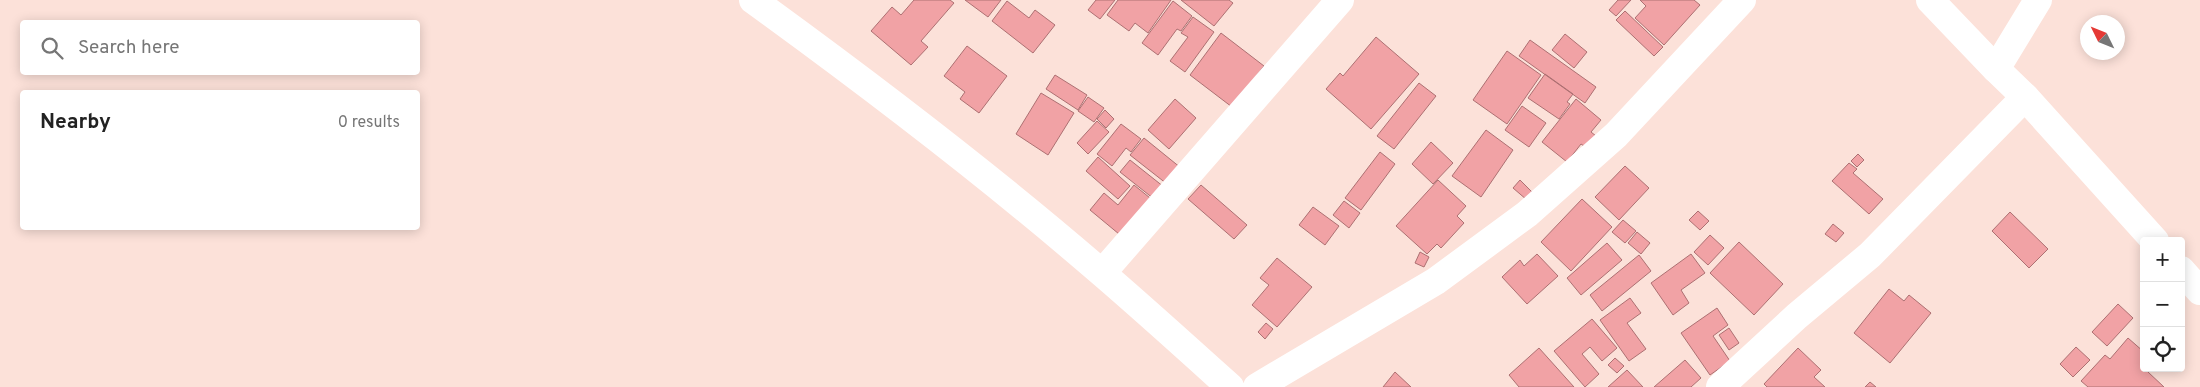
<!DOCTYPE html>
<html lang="en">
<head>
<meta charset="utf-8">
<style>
  :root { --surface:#fff; --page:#f6f6f6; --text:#222; --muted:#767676; --line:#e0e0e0 }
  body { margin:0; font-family:Overpass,sans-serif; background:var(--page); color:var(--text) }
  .controls { position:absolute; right:15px; bottom:15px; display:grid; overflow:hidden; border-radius:5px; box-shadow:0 2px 12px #0003 }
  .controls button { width:45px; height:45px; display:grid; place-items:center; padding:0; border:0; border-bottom:1px solid var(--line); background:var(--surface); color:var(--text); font:25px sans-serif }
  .compass { position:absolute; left:2080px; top:15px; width:45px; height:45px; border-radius:50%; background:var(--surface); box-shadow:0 2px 12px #0003; rotate:313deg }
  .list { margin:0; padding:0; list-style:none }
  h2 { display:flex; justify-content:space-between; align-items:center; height:65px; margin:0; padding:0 20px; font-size:21px }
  h2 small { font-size:16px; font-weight:400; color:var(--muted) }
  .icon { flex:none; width:28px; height:28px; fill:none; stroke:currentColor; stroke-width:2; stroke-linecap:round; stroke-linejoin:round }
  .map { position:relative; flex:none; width:2200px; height:387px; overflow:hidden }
  .search { position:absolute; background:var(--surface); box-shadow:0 2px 12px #0003; left:20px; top:20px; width:400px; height:55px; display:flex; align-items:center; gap:12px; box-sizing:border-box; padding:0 18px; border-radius:5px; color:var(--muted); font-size:19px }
  .panel { position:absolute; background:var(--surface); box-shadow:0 2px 12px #0003; left:20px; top:90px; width:400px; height:140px; border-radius:5px }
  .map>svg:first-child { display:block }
</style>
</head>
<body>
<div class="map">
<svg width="2200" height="387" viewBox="0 0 2200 387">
  <rect width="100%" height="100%" fill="#fce1d9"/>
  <path fill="#f1a2a5" stroke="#ad7072" d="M914,0H950L954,3L921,41L928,47L911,65L871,31L892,7L901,15Z
    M965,0H1001L988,17Z
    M1096,0H1115L1100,19L1088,10Z
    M1118,0H1171L1148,33L1135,23L1129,31L1107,15Z
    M1181,0H1229L1233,3L1214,26Z
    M1618,0H1631L1616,16L1609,10Z
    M1640,0H1694L1700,5L1664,45L1635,18L1646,6Z
    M1007,1L1029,18L1035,10L1055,25L1033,53L992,21Z
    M1173,1L1192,16L1181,31L1177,29L1158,55L1142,43Z
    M1625,11L1663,47L1654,56L1616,20Z
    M1193,17L1214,32L1185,72L1170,61L1188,37L1181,33Z
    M1221,33L1264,66L1232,107L1190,75Z
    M1565,34L1587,52L1574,68L1552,50Z
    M1376,37L1419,74L1371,129L1326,89L1340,73L1343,76Z
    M1530,40L1596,87L1585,103L1519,56Z
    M967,46L1007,76L979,113L960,99L965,92L944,76Z
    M1507,51L1541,75L1507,124L1473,100Z
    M1545,74L1573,94L1567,102L1570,104L1559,119L1528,98Z
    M1055,75L1087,95L1078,110L1046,89Z
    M1419,83L1436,96L1394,149L1377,136Z
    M1041,93L1074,113L1048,155L1016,134Z
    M1088,97L1104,108L1094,122L1078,111Z
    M1175,99L1196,118L1169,149L1148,130Z
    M1576,99L1601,120L1591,132L1596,136L1587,148L1581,144L1567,162L1542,142Z
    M1522,106L1546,123L1529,147L1505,130Z
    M1105,110L1114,119L1106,128L1097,119Z
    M1097,121L1109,132L1088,154L1077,143Z
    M1121,124L1141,139L1131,152L1126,148L1112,166L1097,154Z
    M1486,130L1513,150L1481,197L1452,176Z
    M1144,138L1181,168L1167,184L1130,155Z
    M1431,142L1453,163L1433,184L1412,164Z
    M1380,152L1395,164L1361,210L1345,198Z
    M1858,154L1864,160L1857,167L1851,161Z
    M1098,157L1130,186L1118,199L1086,171Z
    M1130,160L1164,187L1154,199L1120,172Z
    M1849,163L1857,169L1853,173L1883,199L1869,214L1832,181Z
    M1625,166L1649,188L1619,220L1595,197Z
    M1438,180L1466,206L1457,216L1464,223L1441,248L1437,244L1427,254L1396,226Z
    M1520,180L1533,193L1527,200L1513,188Z
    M1134,185L1155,202L1125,239L1090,210L1104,193L1118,205Z
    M1201,185L1247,225L1234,239L1188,199Z
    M1582,199L1612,227L1571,271L1541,242Z
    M1344,201L1360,213L1349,228L1333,215Z
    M1313,207L1339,226L1325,245L1299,225Z
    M1698,211L1709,221L1700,230L1689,220Z
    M2010,212L2048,249L2029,268L1992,231Z
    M1623,220L1636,231L1625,243L1612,232Z
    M1833,224L1844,233L1836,242L1825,234Z
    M1637,232L1650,243L1641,254L1628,243Z
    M1710,235L1724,248L1708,265L1694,252Z
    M1739,242L1783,284L1754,315L1710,273Z
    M1607,243L1622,260L1581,295L1567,278Z
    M1420,252L1429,257L1424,267L1415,263Z
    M1537,254L1558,276L1527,304L1502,277L1520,260L1524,266Z
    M1691,254L1705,273L1681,290L1689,303L1673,315L1651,283Z
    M1639,255L1651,271L1602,311L1590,295Z
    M1277,258L1312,287L1277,327L1252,305L1269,285L1260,278Z
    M1889,289L1904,301L1909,295L1931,313L1890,363L1854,333Z
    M1630,298L1641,313L1627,323L1646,349L1629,361L1600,320Z
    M2118,304L2133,318L2107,346L2092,332Z
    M1717,308L1728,325L1713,336L1730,361L1710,375L1681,333Z
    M1592,319L1617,348L1602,361L1590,347L1582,354L1599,374L1585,387L1554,351Z
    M1266,323L1273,329L1265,339L1258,332Z
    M1729,328L1739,343L1729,350L1719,335Z
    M2128,338L2144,352V368H2152L2148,372L2164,387H2088L2081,381L2105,355L2110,359Z
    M2076,347L2090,360L2073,377L2060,364Z
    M1539,348L1574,387H1519L1509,375Z
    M1798,348L1821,370L1814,377L1825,387H1767L1764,384Z
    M1615,358L1624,366L1617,373L1608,365Z
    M1685,360L1701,378L1691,387H1654Z
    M1627,370L1643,387H1608Z
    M1395,372L1411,387H1383Z
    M1870,382L1876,387H1865Z"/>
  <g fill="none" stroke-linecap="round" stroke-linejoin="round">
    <path stroke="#fff" stroke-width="28" d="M753,0C873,87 991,177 1103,274C1146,311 1188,349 1230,387
      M1996,69L2038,0
      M1102,273L1340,0
      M1257,387L1436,281L1527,214L1616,135L1742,0
      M1720,387L1797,316L1870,255L2025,97"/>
    <path stroke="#fff" stroke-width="28" d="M1930,0L1996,69L2025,97L2155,241
      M2181,270L2200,291"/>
  </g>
</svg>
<div class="controls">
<button>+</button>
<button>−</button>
<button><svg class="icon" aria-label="locate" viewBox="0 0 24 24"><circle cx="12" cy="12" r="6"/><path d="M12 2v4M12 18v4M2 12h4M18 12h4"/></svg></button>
</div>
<svg class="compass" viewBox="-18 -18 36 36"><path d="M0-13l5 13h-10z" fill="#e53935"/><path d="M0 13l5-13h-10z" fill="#767676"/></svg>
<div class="search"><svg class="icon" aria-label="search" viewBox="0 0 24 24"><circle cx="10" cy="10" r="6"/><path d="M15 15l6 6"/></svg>Search here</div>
<section class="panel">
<h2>Nearby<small>0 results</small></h2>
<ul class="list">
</ul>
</section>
</div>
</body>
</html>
